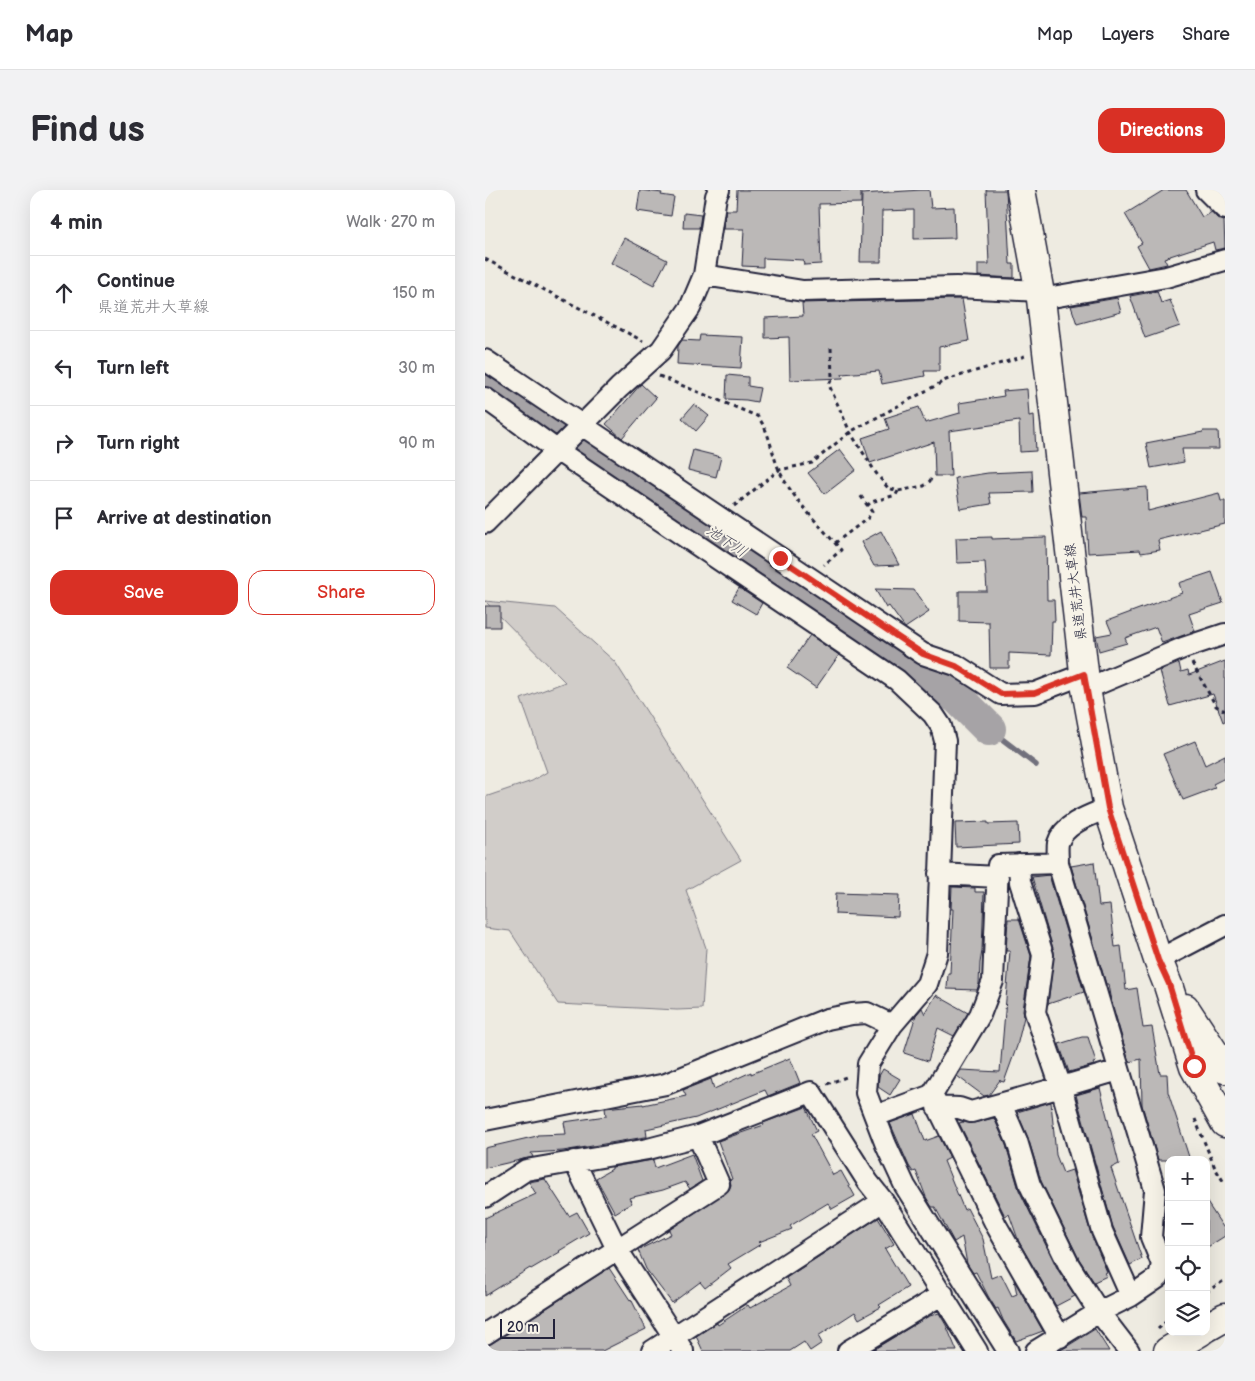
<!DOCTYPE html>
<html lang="en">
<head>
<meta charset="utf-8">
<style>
  :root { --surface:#fff; --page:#f2f2f3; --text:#2b2b33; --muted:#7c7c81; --line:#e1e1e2; --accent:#d93025 }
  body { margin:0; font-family:"Balsamiq Sans","Klee One",sans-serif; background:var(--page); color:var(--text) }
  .controls { position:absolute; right:15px; bottom:15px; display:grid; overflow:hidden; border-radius:10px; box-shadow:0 5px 20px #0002 }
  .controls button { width:45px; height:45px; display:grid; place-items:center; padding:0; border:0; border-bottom:1px solid var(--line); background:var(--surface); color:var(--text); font:25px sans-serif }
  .scale { position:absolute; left:15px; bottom:12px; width:55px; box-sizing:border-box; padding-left:5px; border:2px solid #22223b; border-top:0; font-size:14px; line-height:18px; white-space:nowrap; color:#22223b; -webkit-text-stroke:4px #f7f3e8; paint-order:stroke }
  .stop { position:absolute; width:15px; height:15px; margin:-11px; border:4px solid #d93025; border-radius:50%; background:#fff }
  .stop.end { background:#d93025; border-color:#fff; box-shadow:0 1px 5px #0008 }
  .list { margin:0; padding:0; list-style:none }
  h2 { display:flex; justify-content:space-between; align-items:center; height:65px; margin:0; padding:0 20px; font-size:21px }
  h2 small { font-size:16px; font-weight:400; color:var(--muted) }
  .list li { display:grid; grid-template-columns:32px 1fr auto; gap:15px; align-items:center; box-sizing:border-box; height:75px; padding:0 20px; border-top:1px solid var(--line) }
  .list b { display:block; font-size:19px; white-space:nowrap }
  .list p { margin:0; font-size:16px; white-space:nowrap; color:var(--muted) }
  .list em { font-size:16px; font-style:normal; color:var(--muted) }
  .actions { display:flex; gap:10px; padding:15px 20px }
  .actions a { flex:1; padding:11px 0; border:1px solid var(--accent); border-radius:15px; text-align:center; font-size:18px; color:var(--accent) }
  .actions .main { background:var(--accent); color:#fff }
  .icon { flex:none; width:28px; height:28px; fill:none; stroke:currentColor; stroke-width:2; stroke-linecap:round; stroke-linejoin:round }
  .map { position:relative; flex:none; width:740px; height:1161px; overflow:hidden; border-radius:15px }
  header { display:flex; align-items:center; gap:30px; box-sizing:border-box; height:70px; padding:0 25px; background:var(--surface); border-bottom:1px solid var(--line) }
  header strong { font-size:24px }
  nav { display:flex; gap:28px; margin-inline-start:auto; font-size:18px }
  .intro { display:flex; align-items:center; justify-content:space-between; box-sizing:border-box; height:120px; padding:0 30px }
  h1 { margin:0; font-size:35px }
  .button { padding:12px 22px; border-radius:15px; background:var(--accent); color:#fff; font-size:18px; font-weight:700 }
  main { display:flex; gap:30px; padding:0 30px }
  aside { flex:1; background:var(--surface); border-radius:15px; box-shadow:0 5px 20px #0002 }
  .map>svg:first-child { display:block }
</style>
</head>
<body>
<header>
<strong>Map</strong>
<nav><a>Map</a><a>Layers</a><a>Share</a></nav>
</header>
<div class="intro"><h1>Find us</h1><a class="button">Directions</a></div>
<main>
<aside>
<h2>4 min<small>Walk · 270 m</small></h2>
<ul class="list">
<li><svg class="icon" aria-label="ahead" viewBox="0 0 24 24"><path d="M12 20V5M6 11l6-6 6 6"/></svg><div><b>Continue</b><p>県道荒井大草線</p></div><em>150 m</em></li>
<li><svg class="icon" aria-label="left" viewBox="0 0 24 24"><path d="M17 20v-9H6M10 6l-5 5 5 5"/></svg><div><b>Turn left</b></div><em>30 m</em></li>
<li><svg class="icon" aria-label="right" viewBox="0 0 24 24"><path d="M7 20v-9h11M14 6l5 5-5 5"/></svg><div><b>Turn right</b></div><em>90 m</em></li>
<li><svg class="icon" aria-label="arrive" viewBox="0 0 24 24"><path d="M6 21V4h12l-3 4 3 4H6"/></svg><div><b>Arrive at destination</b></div></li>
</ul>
<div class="actions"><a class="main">Save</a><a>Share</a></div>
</aside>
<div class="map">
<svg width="740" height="1161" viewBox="0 0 740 1161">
  <rect width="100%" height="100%" fill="#eeebe1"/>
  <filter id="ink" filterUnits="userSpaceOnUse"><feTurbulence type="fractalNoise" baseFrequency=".02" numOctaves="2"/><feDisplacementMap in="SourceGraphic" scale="10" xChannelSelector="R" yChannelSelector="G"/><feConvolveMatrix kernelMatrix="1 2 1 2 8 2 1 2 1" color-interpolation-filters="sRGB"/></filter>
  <g filter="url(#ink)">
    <path fill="#d1cdc9" stroke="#7a7882" d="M0,411L70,418L130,472L256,670L201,700L221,758L217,819L192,820L73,814L25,741L0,738V607L47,591L62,582L36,509L80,492Z"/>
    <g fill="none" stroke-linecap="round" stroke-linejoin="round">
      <path stroke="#716f7b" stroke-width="5.5" d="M504,539L551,575"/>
      <path stroke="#a6a3a6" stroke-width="34" d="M0,186L473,508L504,539"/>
    </g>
    <path fill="#bbb8b7" stroke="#22223b" d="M155,0L177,3L176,5L189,7L186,26L152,21Z
      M252,0H376V13L334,14L336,74L319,75L318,70L278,68V77L257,76L259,39H238L241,20H251Z
      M436,0H444L446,18L469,17L470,48L429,49V20L397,21L396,72H375L377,4Z
      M501,0H521L525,74H529V88L493,86V74H504Z
      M679,0H701L717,27L727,22L732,28L739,31L740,58L730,60L728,52L679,68L682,74L664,78L652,56L657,53L640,24Z
      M199,23L216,25L214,38H198Z
      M139,48L182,70L169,95L126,73Z
      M672,101L676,113L685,110L695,136L660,148L645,106Z
      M632,108L636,122L592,134L586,116Z
      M471,109H477L484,151L454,157V181H439L440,186L397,194L394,181L357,184L358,188L305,190L304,147L280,148V128L318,126L317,113Z
      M215,145L258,147L256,178L192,174L193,156L197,150L214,151Z
      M242,185L263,187V196L275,198L272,212L261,210L241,209Z
      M156,194L171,208L137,248L121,234Z
      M542,199L544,226L549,225L551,261L535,262L534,231L464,241L466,286H450L449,252L385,273L377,248L404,239L400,228L434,217L440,233L475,223L474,213L519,206L518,201Z
      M209,214L224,226L211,241L197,228Z
      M718,241H733L734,259H697L699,272L666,278L661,253L718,242Z
      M355,259L371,280L340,304L323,283Z
      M208,260L236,267L231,287L203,280Z
      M547,281L548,302L504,303L506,314L475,319L470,288L503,283Z
      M662,297L663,321L734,303L736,311H740V334L673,350L675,360L656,363L655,360L603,363L601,327H597L594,303Z
      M396,341L414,375L389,376L376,352Z
      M507,347V349L561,347L562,410H569L570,431H567L566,465L524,463V478H505L504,432L474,431V401H502L500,372L472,373L471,348Z
      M727,382L738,413L704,424L710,441L677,453L671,437L640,448L642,453L614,461L611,446L627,443L622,431L697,403L694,393Z
      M254,398L277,413L271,424L247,410Z
      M390,399L429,400L444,422L420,438L404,416L401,418Z
      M0,416H15V437H0Z
      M325,445L354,465L331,498L302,478Z
      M740,471V531L738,532L728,504L685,516L675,481L694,473L696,482L703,480L704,485Z
      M710,551L720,575L740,565V588L728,594L730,598L698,610L678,564Z
      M503,632V634L533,633L534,654L471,657L470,633Z
      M609,672L614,716L625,715L630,757L636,756L641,800L652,798L658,838L667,837L675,884H682L683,902L705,970H673L657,915L656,869L644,872L625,806L623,794H621L586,676Z
      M564,685L599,802L563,814L569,762L547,687Z
      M467,697L490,698V702H499L497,761L495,773L494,794L492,800L462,799L463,783H465L468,719H466Z
      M351,703L414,705L413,727L350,724Z
      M523,729H534L546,766L538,820L539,827L532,856L519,892L515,891V890L504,905L499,906L472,886L476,880L515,882L525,761H521Z
      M451,805L483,823L469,846L453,838L443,871L419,863L431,825L437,818L440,824Z
      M597,847H603L611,872L608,873L609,875L584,882L574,854Z
      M305,868L315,893L283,906L280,900L211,928L161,939L162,947H160L78,961L46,963L48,967L0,978V958L52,946V945L81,944L79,932L121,926L120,918L158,914V915L201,906L198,900L226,889L229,899L266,882V884Z
      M398,879L415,889L405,905L393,897L394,886Z
      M615,898L634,974L626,978L657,1069L645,1075L628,1037L591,905Z
      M566,912L571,965L578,983L587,980L606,1044L622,1082L620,1083L622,1086L609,1092L594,1069L556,991L543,948L532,922Z
      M321,917L332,941L326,944L348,985L356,981L370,1006L347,1019L343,1013L305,1036L307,1039L274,1052L276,1054L243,1074L246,1078L220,1098L215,1092L187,1113L161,1079L153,1060L186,1044L184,1040L244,1000L246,995L245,990L247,989L233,951L279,935L278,933Z
      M430,924L440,951L454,946L465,968L459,971L479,1020L482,1018L498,1049L506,1088L516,1084L527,1106L532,1104L529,1090L558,1141L531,1151L518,1130L513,1118L511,1119L503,1106L491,1082L488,1083L482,1074L477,1047L469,1052L450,1017H447L441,1007L431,981L428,982L424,976L405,933Z
      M509,928L521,955L534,1000L573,1080L590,1106L571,1116L534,1052L524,1024L520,1026L474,933L478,932L489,933Z
      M207,964L217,991L205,999L200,992L178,1000L144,1008L147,1013L130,1023L111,988L127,979V977L168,970L170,978Z
      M60,989L84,1026L92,1022L104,1043L74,1061L75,1062L46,1079L45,1078L0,1106V1028L51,1004L44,992Z
      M721,1011L740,1040V1046L721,1058Z
      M393,1028L409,1054L400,1059L423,1097L394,1115L396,1117L374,1129L370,1122L333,1146L337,1153L325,1161L319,1152L305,1161H218L211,1146L232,1133L233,1135L263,1115L265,1118L305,1096L301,1088Z
      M124,1078L145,1110L146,1109L161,1139L117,1161H0V1156L6,1154Z
      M454,1123L461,1135L472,1161H386L442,1127Z
      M610,1139L624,1161H574L581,1157Z"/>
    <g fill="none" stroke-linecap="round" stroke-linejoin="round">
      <g stroke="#22223b" stroke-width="24">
        <path id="street" d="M721,0L740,19
          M219,85L318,101L471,97L555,101
          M556,109L681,87L740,70
          M0,170L438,464L471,475L516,504L550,503L599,484
          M0,208L73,261L412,490L448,524L456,536L460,551L452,763L442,794L407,835L383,874L381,903L401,955L420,996L523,1161
          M0,333L134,198L176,160L205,118L219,85L231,6L234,0
          M601,499L698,458L740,444
          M573,673L513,675L508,791L495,825L447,905L511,1035L575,1147
          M454,684L513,687
          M673,770L740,735
          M634,880L576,897L617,1041L646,1106
          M516,914L532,951L545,995L584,1075L614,1122L644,1161
          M452,917L474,918L486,922L576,897L550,822L558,765L535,692L534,674
          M390,926L447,905
          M0,930L181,894L342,829L367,824L382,823L407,835
          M89,971L132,1059L198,1161
          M0,1007L41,980L163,959L213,946L326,902L383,992L398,1011L492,1161
          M0,1144L234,994L213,946
          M167,1161L398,1011
          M363,1161L458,1104
          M551,1161L614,1122L646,1106L674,1087L677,1074L666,1047L670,1000L573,673C573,667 572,659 573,653C579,633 606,625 623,618"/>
      </g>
      <g stroke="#22223b" stroke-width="31">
        <path id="secondary" d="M536,0L556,109L601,499L623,618L673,770L683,795L709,877L740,933
          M700,818L740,879
          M721,1138L740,1127
          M683,1161L715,1142"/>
      </g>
      <path stroke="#22223b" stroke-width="3" stroke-dasharray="4 4" stroke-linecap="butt" d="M0,69L158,151
        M346,158L347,188L344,195L365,242L391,283L403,298L413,301L439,296L445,291L447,286
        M174,186L272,226C285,241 286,262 294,280C308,310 335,335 356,360L339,375
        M249,316L294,280L327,273L365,242L461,190L540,166
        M382,316L386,312L411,305L413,301
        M350,353L383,328L387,322L375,305
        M707,473L731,516L740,521
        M342,894L364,886
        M710,929L730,978L740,994
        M721,1102L740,1090
        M673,1139L684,1129"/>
      <use href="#street" stroke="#f7f3e8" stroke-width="20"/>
      <use href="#secondary" stroke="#f7f3e8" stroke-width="28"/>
    </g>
  </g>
  <g fill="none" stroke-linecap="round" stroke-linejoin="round" filter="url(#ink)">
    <path stroke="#d93025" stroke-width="6" d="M295,368L438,464L471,476L516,504L550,503L599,484L623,618L673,770L684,794L709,876"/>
  </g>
  <g text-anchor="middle" stroke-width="4" stroke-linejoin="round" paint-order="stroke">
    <g font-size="14" fill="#22223b" stroke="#f7f3e8">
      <text transform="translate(590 402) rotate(-97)" y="5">県道荒井大草線</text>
    </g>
    <g font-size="15" font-style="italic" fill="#504f60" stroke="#f7f3e8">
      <text transform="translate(242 351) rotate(34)" y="5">池下川</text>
    </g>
  </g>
</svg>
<div class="controls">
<button>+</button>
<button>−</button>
<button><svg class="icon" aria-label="locate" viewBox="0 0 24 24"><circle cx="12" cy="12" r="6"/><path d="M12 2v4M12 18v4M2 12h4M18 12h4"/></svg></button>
<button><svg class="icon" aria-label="layers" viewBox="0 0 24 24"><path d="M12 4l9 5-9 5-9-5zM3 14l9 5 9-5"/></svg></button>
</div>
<div class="scale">20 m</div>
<div class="stop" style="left:709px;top:876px"></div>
<div class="stop end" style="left:295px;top:368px"></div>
</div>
</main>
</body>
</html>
